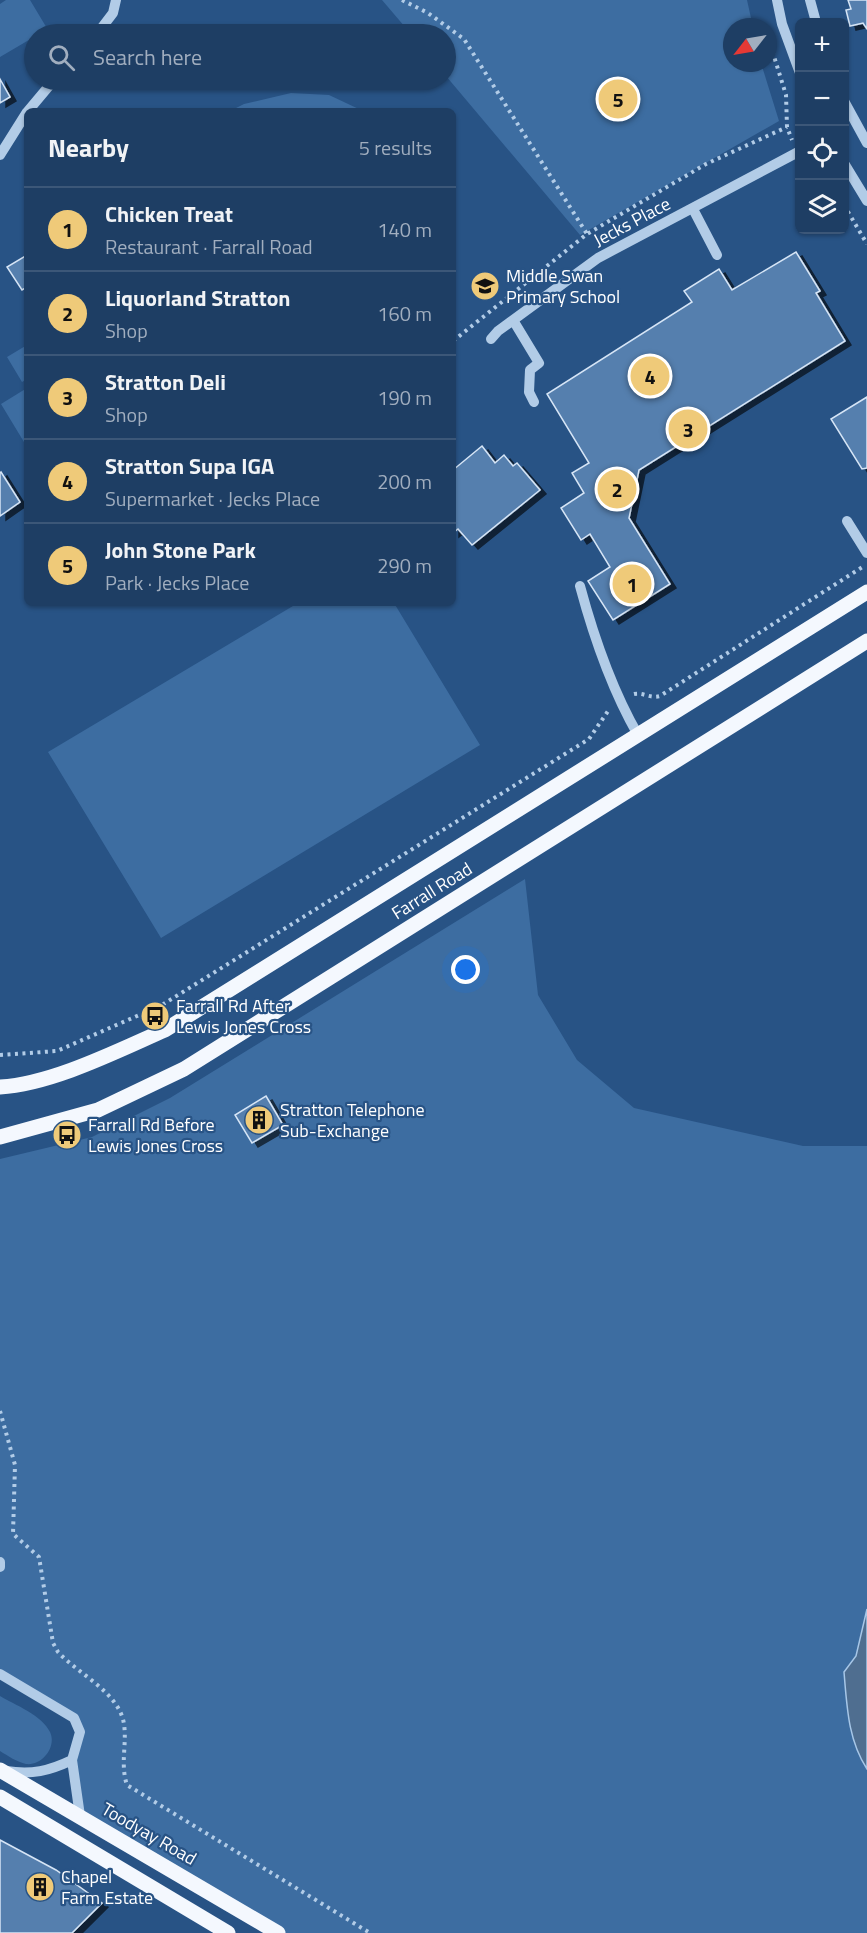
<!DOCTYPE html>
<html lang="en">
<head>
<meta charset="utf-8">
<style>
  :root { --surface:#1e3e64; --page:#2b496d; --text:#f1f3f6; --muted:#a1aebf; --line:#3c5778; --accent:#efca79 }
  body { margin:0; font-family:"Titillium Web",sans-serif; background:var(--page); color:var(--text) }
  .controls { position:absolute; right:18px; top:18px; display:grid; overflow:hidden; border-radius:9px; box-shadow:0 2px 4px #0004 }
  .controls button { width:54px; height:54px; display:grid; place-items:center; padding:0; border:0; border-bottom:2px solid var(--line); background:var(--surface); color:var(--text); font:30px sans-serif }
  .compass { position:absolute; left:723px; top:18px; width:54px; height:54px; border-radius:50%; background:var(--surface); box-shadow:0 2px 4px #0004; rotate:239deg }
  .you { position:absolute; left:466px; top:970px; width:21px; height:21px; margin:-15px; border:4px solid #fff; border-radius:50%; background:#1a73e8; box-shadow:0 0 0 9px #1a73e833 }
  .badge { display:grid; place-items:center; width:39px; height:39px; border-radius:50%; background:var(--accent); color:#111; font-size:20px; font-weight:700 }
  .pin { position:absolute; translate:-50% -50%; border:3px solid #fff; box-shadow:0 2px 6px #0006 }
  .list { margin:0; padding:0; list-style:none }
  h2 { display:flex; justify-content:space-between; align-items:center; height:78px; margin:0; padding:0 24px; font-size:26px }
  h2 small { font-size:20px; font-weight:400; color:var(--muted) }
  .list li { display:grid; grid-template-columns:39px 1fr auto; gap:18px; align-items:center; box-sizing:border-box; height:84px; padding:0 24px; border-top:2px solid var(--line) }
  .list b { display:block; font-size:22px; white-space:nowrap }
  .list p { margin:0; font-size:20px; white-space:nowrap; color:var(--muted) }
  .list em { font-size:20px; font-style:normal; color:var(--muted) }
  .icon { flex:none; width:33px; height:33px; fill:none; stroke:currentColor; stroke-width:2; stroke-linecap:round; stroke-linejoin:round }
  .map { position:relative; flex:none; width:867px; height:1933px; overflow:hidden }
  .search { position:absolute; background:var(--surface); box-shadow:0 2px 4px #0004; left:24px; top:24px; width:432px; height:66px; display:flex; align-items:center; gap:15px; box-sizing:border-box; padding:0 21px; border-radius:33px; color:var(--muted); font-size:22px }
  .panel { position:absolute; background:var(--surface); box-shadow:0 2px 4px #0004; left:24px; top:108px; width:432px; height:498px; border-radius:9px }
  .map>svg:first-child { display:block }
</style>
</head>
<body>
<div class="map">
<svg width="867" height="1933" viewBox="0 0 867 1933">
  <defs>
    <filter id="shadow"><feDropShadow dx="6" dy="4" stdDeviation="0" flood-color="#0009"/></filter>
  </defs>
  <rect width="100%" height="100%" fill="#285385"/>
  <path fill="#3d6da1" d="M6,0H30L48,30L34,34V37L0,57V4Z
    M382,0H747L753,27H732V63H761L779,121L580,235L446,76V34H411Z
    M291,93L329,95L363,111H230L244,104Z
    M27,345V379L22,382L7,357Z
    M27,388V447L1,404Z
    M298,603H394L480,745L161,938L48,752Z
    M525,879L538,995L577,1060L634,1108L803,1146H867V1933H279L80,1816L72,1760L80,1732L65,1712L0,1674V1159L92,1137L170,1098Z
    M0,1696C15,1705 42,1715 50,1732C57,1747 42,1766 26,1764C17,1762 8,1756 0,1751Z"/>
  <path fill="#4f6e90" stroke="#a7c7e8" stroke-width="1.5" d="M867,1609V1769C848,1740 847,1707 844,1672L856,1656Z"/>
  <path fill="#557fae" stroke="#d6e5f6" stroke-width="1.5" filter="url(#shadow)" d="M848,0H867V29L863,23L850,26L846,10L851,9Z
    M0,79L10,97L0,103Z
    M796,252L820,291L816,293L845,341L639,470L629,518L670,584L613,620L588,581L610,567L590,534L581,540L561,508L584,493L572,473L589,463L547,394L692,302L684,291L719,269L732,290Z
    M27,255V287L22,290L7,267Z
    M867,397V468L862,469L831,419Z
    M482,446L495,463L504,455L513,466L517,463L540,490L472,545L458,529L453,533V470Z
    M1,472L20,502L0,516V473Z
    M266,1096L283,1125L252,1143L235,1115Z
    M0,1840L56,1870L102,1903L72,1933H0Z"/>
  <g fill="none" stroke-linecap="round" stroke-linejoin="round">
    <path stroke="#b2cce7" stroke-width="4" stroke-dasharray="3 4.5" stroke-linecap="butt" d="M402,0L428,13L464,39L587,234
      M768,37L786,95L787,127L792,140
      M844,205L867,244
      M453,341L587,234L706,164L787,127
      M634,694C643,692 650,699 660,696L864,566
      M0,1055L57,1051L162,1005L589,739L608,711
      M0,1411L15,1465L13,1534L39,1557L53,1643L58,1652C78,1674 119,1692 124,1724C127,1745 120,1764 127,1785L370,1933"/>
    <path stroke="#b2cce7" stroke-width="10" d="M777,0L782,24L800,73
      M810,0L816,22
      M97,34L113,13L116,0
      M844,101L867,143
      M28,111L54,80
      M0,155L27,112
      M844,163L867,201
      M693,209L717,255
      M513,320L539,363L530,370L529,392L534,402
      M491,339L498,331L598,258L800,151
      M847,521L867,553
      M580,586C594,638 611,688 638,735
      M0,1562V1567
      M0,1674L74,1718L80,1732L72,1760L80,1816
      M6,1771C32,1775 49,1771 72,1760"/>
    <path stroke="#f4f8fe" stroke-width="15" d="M0,1087C52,1084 117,1051 165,1030L867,592
      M0,1137L98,1110L184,1069L867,641
      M0,1770L278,1933
      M0,1797L228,1933"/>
  </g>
  <defs>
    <g id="school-disc" transform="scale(1.5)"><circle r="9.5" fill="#efca79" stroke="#285385"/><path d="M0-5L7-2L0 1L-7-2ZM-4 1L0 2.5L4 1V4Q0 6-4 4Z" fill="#111"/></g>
    <g id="bus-disc" transform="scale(1.5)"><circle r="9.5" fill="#efca79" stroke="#285385"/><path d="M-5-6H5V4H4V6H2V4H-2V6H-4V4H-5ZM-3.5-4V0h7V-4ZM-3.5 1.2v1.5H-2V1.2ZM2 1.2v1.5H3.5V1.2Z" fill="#111"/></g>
    <g id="building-disc" transform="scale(1.5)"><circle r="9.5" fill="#efca79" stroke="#285385"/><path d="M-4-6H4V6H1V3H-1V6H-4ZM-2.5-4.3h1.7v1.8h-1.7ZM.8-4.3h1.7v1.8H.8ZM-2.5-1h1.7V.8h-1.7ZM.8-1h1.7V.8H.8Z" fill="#111"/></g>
  </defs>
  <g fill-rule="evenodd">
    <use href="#school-disc" x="485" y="286"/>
    <use href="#bus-disc" x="155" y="1016"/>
    <use href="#building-disc" x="259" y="1120"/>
    <use href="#bus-disc" x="67" y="1135"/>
    <use href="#building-disc" x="40" y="1887"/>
  </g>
  <g text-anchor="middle" stroke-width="4.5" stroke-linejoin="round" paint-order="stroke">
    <g font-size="18" fill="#fff" stroke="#285385">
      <text transform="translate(632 222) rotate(-28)" y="6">Jecks Place</text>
      <text transform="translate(432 891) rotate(-32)" y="6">Farrall Road</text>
      <text transform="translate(149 1834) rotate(30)" y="6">Toodyay Road</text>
    </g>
    <g font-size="18" fill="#fff" stroke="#285385" text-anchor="start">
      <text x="506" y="282">Middle Swan<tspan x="506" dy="21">Primary School</tspan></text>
      <text x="176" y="1012">Farrall Rd After<tspan x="176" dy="21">Lewis Jones Cross</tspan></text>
      <text x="280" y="1116">Stratton Telephone<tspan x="280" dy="21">Sub-Exchange</tspan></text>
      <text x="88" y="1131">Farrall Rd Before<tspan x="88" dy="21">Lewis Jones Cross</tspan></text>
      <text x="61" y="1883">Chapel<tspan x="61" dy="21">Farm Estate</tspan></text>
    </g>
  </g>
</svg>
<div class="controls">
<button>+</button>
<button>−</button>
<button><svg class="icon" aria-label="locate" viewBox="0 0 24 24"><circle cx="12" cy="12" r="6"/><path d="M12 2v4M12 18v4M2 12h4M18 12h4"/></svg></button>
<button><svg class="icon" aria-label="layers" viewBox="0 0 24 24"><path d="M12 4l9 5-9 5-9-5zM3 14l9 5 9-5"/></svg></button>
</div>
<svg class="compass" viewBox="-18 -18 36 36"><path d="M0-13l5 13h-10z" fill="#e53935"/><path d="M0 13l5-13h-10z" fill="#a1aebf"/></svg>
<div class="you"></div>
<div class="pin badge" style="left:632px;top:584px">1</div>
<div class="pin badge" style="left:617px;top:489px">2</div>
<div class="pin badge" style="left:688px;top:429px">3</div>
<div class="pin badge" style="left:650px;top:376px">4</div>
<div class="pin badge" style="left:618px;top:99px">5</div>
<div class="search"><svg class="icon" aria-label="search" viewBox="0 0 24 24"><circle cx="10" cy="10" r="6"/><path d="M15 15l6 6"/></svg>Search here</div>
<section class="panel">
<h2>Nearby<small>5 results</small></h2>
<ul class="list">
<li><span class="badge">1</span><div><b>Chicken Treat</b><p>Restaurant · Farrall Road</p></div><em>140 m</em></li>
<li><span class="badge">2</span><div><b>Liquorland Stratton</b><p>Shop</p></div><em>160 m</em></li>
<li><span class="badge">3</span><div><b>Stratton Deli</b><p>Shop</p></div><em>190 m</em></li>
<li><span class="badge">4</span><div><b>Stratton Supa IGA</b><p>Supermarket · Jecks Place</p></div><em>200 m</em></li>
<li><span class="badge">5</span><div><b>John Stone Park</b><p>Park · Jecks Place</p></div><em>290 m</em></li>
</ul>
</section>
</div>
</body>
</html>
